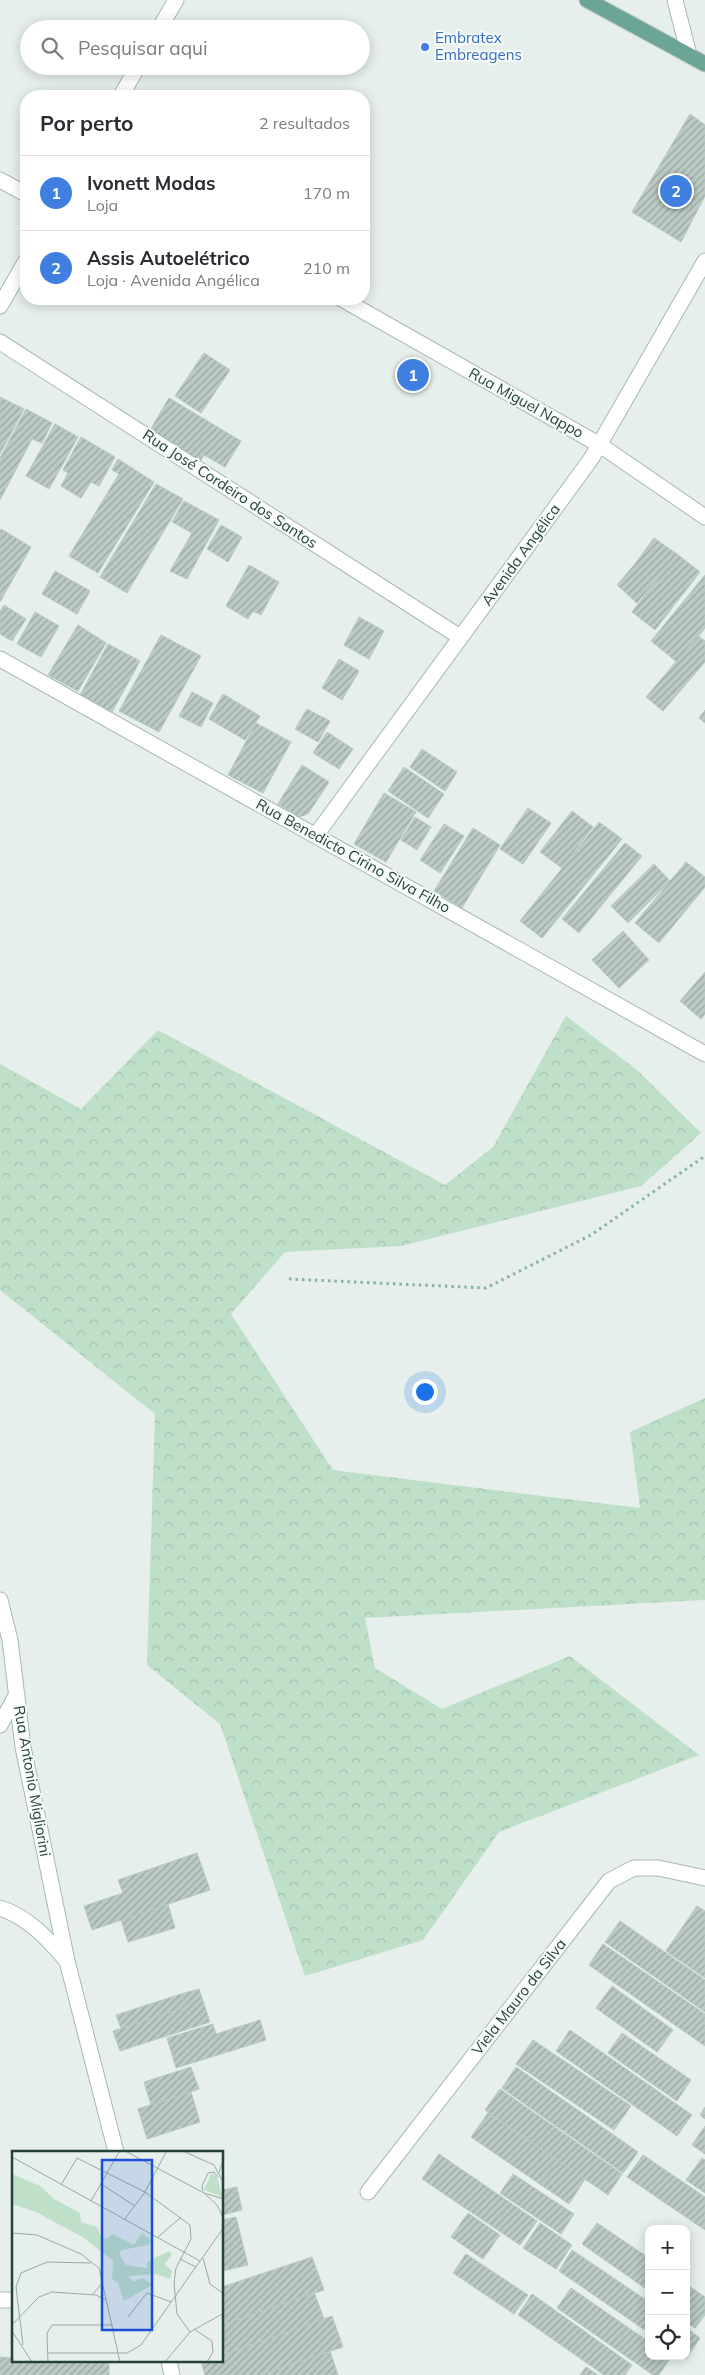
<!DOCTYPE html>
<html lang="pt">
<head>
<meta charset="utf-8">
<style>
  :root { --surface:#fff; --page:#f2f2f3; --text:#2b2b33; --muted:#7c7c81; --line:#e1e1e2; --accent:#b45309 }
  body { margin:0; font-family:Mulish,sans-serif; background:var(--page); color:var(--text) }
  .controls { position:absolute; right:15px; bottom:15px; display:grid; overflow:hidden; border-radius:10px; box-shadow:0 2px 12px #0003 }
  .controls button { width:45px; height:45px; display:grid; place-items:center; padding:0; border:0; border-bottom:1px solid var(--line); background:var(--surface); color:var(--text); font:25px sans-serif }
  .you { position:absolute; left:424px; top:1391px; width:18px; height:18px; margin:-12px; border:4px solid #fff; border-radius:50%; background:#1a73e8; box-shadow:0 0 0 8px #1a73e833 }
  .badge { display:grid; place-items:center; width:32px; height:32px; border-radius:50%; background:var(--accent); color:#fff; font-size:16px; font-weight:700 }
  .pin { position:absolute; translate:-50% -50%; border:2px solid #fff; box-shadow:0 1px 5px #0006 }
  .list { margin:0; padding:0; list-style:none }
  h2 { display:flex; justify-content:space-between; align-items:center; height:65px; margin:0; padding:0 20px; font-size:21px }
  h2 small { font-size:16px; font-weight:400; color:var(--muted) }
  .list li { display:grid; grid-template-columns:32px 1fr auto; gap:15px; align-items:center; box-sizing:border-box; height:75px; padding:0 20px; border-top:1px solid var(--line) }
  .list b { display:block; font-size:19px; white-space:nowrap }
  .list p { margin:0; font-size:16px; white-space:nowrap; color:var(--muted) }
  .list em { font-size:16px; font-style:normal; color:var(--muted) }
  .icon { flex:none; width:28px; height:28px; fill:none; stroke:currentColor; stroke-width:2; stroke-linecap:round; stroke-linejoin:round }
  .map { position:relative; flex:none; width:705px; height:2375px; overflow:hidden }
  .search { position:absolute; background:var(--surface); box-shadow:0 2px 12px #0003; left:20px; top:20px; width:350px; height:55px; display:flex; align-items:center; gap:12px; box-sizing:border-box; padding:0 18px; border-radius:28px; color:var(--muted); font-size:19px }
  .panel { position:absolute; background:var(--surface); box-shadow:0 2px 12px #0003; left:20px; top:90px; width:350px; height:215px; border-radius:20px }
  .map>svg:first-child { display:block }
</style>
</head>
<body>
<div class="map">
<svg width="705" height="2375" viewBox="0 0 705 2375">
  <defs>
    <pattern id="forest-crowns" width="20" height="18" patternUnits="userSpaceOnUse" patternTransform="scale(1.25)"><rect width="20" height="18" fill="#bfe0c8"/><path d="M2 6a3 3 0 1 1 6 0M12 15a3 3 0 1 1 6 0" fill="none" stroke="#a4c1ad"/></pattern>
    <pattern id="building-hatch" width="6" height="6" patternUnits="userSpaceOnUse" patternTransform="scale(1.25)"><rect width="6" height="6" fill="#bbcac4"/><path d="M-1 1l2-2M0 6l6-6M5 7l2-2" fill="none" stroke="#98a6a0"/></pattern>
  </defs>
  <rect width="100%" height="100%" fill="#e6efeb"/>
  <path fill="url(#forest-crowns)" d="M566,1016L637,1070L701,1133L641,1186L401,1246L285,1252L231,1314L333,1470L640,1508L630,1432L705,1398V1600L365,1618L375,1668L442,1709L570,1656L699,1755L499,1832L423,1940L305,1976L220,1724L147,1665L155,1414L0,1290V1064L81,1109L158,1030L445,1185L493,1147Z"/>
  <path fill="url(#building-hatch)" stroke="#b8c9c2" d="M690,114L705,125V196L681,242L632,212Z
    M204,353L230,370L201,413L175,396Z
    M0,397L24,409L0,454Z
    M169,398L241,441L225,467L204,455L199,463L149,432Z
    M26,409L52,423L42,443L32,439L0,500V458Z
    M55,424L78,437L49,489L26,476Z
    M81,437L115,457L99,486L91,482L81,498L61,486L68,473L63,470Z
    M118,459L154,482L98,573L69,556L119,474L112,470Z
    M156,484L183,499L127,593L100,577Z
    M184,501L219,520L187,579L170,571L192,533L172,522Z
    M221,525L242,537L228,562L207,549Z
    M1,529L31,547L0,602V531Z
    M654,538L677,554L654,583L634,565Z
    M677,554L700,572L655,630L632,612Z
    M249,565L279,582L261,615L253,611L248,619L226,606Z
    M634,565L654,583L637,603L617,585Z
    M55,571L90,591L77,614L42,594Z
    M705,575V628L677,662L651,641Z
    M4,605L26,619L12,641L0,634V611Z
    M35,612L59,626L41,657L17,644Z
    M359,617L384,631L369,659L344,645Z
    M78,625L106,643L78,691L48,675Z
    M161,635L201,656L159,732L119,711Z
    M698,636L705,641V662L663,711L646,697Z
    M108,644L140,661L112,712L80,695Z
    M339,659L359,671L342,700L322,688Z
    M192,692L213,703L201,727L179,716Z
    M223,694L260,716L245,740L209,719Z
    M307,709L330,721L318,742L295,729Z
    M705,710V723L699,718Z
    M256,723L291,742L263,793L228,775Z
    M327,732L353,749L339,769L313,753Z
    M422,749L457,772L445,791L410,767Z
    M302,765L329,782L308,814L299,817L278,804Z
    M404,767L444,794L428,818L388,791Z
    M384,793L416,812L386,862L354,844Z
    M528,808L551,823L523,864L500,849Z
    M572,811L593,827L562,868L540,852Z
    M415,817L431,827L417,850L401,840Z
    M599,822L622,839L542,938L520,921Z
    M444,824L464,836L440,873L420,860Z
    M473,828L500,845L462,908L434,891Z
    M625,843L642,856L579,933L562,919Z
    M686,862L705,877V887L659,943L635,923Z
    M654,864L670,881L628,923L611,906Z
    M623,931L649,960L619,988L592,960Z
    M705,972V1014L701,1019L680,1001Z
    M197,1853L210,1890L92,1930L84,1906L123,1893L118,1880Z
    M168,1904L175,1928L128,1942L121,1920Z
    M697,1906L705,1911V1978L666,1951Z
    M620,1921L705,1980V2012L605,1942Z
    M603,1944L705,2014V2046L589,1965Z
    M612,1986L673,2030L657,2052L596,2008Z
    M199,1989L210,2022L120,2051L113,2031L186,2007L181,1994Z
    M181,1994L186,2007L121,2028L116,2015Z
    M260,2020L266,2040L176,2068L167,2038L213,2024L216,2034Z
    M570,2030L692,2115L677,2136L556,2051Z
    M622,2033L691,2080L677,2101L608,2053Z
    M533,2040L631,2106L614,2130L516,2064Z
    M191,2067L199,2089L151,2105L144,2082Z
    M516,2067L638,2152L623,2173L502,2088Z
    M500,2089L622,2174L608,2195L485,2110Z
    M191,2092L200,2122L147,2139L138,2109Z
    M705,2107V2119L700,2115Z
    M488,2113L585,2179L569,2204L471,2137Z
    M705,2126V2154L692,2145Z
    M525,2138L557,2160L540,2184L508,2162Z
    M439,2154L537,2221L520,2245L422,2179Z
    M643,2155L705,2197V2230L627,2177Z
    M702,2158L705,2160V2193L686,2180Z
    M513,2174L574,2214L561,2234L500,2193Z
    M237,2187L242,2210L222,2215V2190Z
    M468,2213L500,2235L483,2259L451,2237Z
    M236,2217L248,2265L222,2271V2220Z
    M540,2223L572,2245L556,2269L523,2248Z
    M597,2223L649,2258V2291L582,2244Z
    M572,2250L649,2302V2333L559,2271Z
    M466,2254L528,2295L514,2314L453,2273Z
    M312,2257L324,2290L222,2325V2287Z
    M686,2284L705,2297V2315L695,2328L686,2322Z
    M571,2288L649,2342V2356L671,2357L659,2375H653L557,2308Z
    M314,2292L324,2319L222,2355V2325Z
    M532,2294L632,2365L625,2375H604L518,2315Z
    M332,2316L343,2347L259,2375H205L201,2362L222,2361V2355Z
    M686,2328L700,2338L686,2359L682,2356H686Z
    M330,2351L338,2375H259Z
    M0,2357L14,2358V2361L109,2362V2375H0Z
    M586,2367L598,2375H580Z"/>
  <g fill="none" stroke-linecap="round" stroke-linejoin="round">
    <g stroke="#a8b8b2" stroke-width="17">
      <path id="minor" d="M675,0L689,55
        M159,29L176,0
        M121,96L138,66
        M0,180L24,193L26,192
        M342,299L600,445L705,517
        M0,306L26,261
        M0,342L460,637
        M0,659L705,1054
        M316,835L591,459L705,261
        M0,1600L10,1640L23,1747L67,1961L116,2152
        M0,1725L17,1694
        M0,1908C28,1917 47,1938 66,1960
        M368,2192L609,1881L634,1868H658L705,1878
        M0,2300H14
        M169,2361L172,2375"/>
    </g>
    <g stroke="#c2cac8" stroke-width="17">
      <path id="major" d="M587,0L705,64"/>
    </g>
    <path stroke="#86b3a5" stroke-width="3" stroke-dasharray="2.5 4" stroke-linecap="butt" d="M289,1279L486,1288L591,1235L705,1156"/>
    <use href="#minor" stroke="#fff" stroke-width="15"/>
    <use href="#major" stroke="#6aa596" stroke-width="15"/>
  </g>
  <circle fill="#3f7fe0" stroke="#f7fbf9" stroke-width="2" cx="425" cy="47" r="5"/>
  <g text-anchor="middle" stroke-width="4" stroke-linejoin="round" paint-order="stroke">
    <g font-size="15" fill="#366cbe" stroke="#f7fbf9" text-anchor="start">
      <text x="435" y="43">Embratex<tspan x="435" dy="17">Embreagens</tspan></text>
    </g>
    <g font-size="15" fill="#24423a" stroke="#f7fbf9">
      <text transform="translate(526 403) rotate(29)" y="5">Rua Miguel Nappo</text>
      <text transform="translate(230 489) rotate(33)" y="5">Rua José Cordeiro dos Santos</text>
      <text transform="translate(521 555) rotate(-54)" y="5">Avenida Angélica</text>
      <text transform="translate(353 856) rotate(29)" y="5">Rua Benedicto Cirino Silva Filho</text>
      <text transform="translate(32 1781) rotate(80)" y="5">Rua Antonio Migliorini</text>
      <text transform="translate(519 1997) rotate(-52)" y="5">Viela Mauro da Silva</text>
    </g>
  </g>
  <g transform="translate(12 2151)">
    <rect width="211" height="211" fill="#e6efeb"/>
    <path d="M0,23L28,35L42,48L68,62L69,71L85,76L88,84L95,88L101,83L122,94L130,82L140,90L136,94L110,99L107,103L114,114L135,117V111L157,100L160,103L153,113L160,120L158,128L144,123L116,125L121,131L131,127L140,134L112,150L106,132L100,128L101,110L72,87L24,61L0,53Z" fill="#bfe0c8"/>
    <path d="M199,23L204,24L211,46L192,39Z" fill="#bfe0c8"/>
    <path fill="none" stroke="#98aaa4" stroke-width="1" d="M115,1L192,42L212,48M173,1L202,14L212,33M0,6L188,110M207,22L212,6M89,33L123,55M49,34L65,7L133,41L178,74L179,88L164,117L162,132L165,163L178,181M191,40L190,35L196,22L202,21L206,26M193,43L205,54L212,68M79,50L107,1M112,69L133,41L154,1M0,82L25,84L69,103L87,117L108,211M145,87L169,66M191,107L198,133L212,143M168,108L184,116M81,143L91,131M116,166L135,142L159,151M0,174L27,146L40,141L84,144L94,149M182,178L200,190L201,201L195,211M0,180L20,211M11,194L4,136L9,122L35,111L79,112M36,202H115L129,194L212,76M36,211L35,182L40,174H101M153,211L178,181L212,162"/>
    <path fill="#1d4ed8" fill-opacity="0.15" stroke="#1d4ed8" stroke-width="2.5" d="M90,9H140V179H90Z"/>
    <rect width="211" height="211" fill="none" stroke="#24423a" stroke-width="2.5"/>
  </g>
</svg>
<div class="controls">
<button>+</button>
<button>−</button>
<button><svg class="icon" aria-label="locate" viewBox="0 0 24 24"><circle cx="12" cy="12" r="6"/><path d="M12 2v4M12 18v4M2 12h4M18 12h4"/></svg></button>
</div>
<div class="you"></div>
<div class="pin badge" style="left:413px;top:375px;background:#3f7fe0">1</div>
<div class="pin badge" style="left:676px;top:191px;background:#3f7fe0">2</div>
<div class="search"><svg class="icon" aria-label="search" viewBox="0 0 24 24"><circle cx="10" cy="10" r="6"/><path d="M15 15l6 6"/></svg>Pesquisar aqui</div>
<section class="panel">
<h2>Por perto<small>2 resultados</small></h2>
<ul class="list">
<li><span class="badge" style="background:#3f7fe0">1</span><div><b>Ivonett Modas</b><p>Loja</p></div><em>170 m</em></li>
<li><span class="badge" style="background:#3f7fe0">2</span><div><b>Assis Autoelétrico</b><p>Loja · Avenida Angélica</p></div><em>210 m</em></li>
</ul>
</section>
</div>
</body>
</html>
